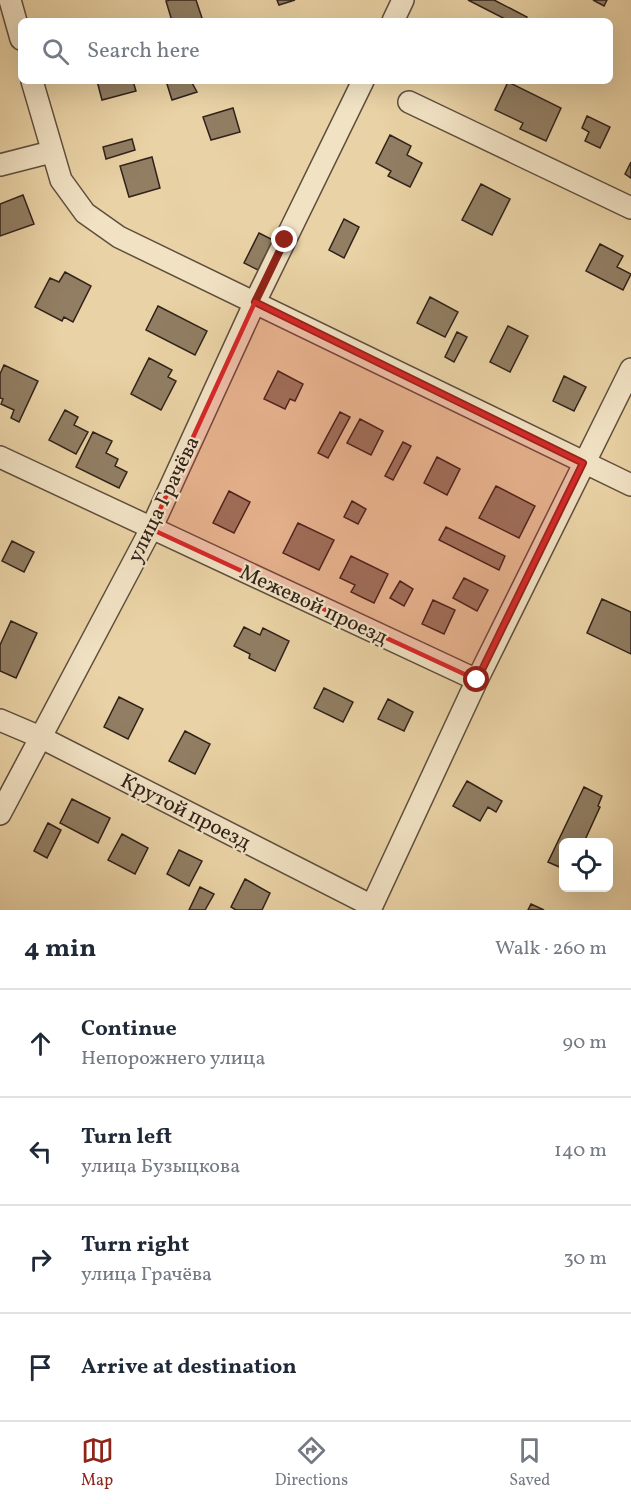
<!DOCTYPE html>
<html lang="en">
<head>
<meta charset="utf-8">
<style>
  :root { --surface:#fff; --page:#f6f6f7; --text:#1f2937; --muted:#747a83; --line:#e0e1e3; --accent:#8f2418 }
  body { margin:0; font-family:Vollkorn,serif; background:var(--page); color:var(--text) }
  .controls { position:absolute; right:18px; bottom:18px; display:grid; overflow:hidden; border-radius:9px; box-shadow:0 6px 24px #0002 }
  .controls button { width:54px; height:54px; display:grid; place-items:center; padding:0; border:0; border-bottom:2px solid var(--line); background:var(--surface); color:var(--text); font:30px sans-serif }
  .stop { position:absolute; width:18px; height:18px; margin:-14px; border:4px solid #8f2418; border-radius:50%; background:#fff }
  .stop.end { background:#8f2418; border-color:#fff; box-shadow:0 2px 6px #0008 }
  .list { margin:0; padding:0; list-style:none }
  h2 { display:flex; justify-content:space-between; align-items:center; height:78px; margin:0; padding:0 24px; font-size:26px }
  h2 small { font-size:20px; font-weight:400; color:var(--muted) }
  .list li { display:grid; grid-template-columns:39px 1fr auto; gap:18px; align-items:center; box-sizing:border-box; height:108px; padding:0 24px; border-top:2px solid var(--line) }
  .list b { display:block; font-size:22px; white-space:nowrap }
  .list p { margin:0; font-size:20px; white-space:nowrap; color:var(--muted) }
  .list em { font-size:20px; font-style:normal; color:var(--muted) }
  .icon { flex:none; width:33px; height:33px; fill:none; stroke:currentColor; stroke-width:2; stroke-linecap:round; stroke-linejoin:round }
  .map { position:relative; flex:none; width:631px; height:910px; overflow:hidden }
  .search { position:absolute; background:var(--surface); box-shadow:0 6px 24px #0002; left:18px; right:18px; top:18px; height:66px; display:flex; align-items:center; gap:15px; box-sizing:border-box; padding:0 21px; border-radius:9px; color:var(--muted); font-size:22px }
  .sheet { height:510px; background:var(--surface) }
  nav { display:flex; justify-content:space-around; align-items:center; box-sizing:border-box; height:84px; border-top:2px solid var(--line); background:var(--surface); font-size:16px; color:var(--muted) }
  nav a { display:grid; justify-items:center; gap:3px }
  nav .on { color:var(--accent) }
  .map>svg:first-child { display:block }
</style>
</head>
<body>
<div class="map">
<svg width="631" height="910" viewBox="0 0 631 910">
  <rect width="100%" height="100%" fill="#e9d2a5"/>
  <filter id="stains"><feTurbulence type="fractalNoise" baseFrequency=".00333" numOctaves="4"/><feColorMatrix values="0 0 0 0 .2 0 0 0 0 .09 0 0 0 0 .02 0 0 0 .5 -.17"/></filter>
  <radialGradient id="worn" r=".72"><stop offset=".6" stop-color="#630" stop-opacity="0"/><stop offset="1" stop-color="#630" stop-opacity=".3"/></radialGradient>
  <path fill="#917e63" stroke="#31221b" stroke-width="1.5" d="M170,0H196L203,21H172L166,1Z
    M277,0H295L279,5Z
    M468,0H494L527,17L525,21H509Z
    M593,0H607L604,6Z
    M97,81H133L136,91L102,100Z
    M166,81H191L197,92L172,100Z
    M508,82L561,108L546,141L520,129L523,123L495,110Z
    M233,108L240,132L211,140L203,117Z
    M587,116L610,127L600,148L585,141L589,132L582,128Z
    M390,135L411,146L407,155L422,163L410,187L388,176L391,171L376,163Z
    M132,139L135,150L106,159L103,147Z
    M152,157L160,188L129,197L120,166Z
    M631,162V178L625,174Z
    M481,184L510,199L492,235L462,220Z
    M23,195L34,224L0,236V204Z
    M344,219L359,227L344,258L329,250Z
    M259,233L273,240L258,270L244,263Z
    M600,244L623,256L617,267L631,274L623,290L586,271Z
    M65,272L91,286L73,322L64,317L62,321L35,307L50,278L59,282Z
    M430,297L458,312L445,337L417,323Z
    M158,306L207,331L195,355L146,330Z
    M508,326L528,336L510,372L490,362Z
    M457,332L467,337L454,362L445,357Z
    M149,358L172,370L168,377L176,381L161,410L131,394Z
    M4,365L38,381L19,422L11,418L14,410L1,404L3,399L0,398V374Z
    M278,371L303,384L295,401L290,399L285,409L264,399Z
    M564,376L586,387L574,411L553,401Z
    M65,410L78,417L74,425L88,432L76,454L49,440Z
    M340,412L350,417L328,458L318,453Z
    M360,419L383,431L371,455L347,443Z
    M93,432L112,441L106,453L118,459L115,466L127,472L119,488L76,467Z
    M403,442L411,446L393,480L385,476Z
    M437,457L460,469L447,495L424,483Z
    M496,486L535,506L519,538L479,518Z
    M229,491L250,502L234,533L213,523Z
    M352,501L366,509L358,524L344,517Z
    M298,523L334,540L319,570L283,553Z
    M446,527L505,556L499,570L439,540Z
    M12,541L34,552L24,572L2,561Z
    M351,556L388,574L374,603L351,592L355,585L340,578Z
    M464,578L488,590L477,611L453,598Z
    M400,581L413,589L404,606L390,598Z
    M602,599L631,612V654L587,633Z
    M433,600L455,610L444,634L422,624Z
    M11,621L37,633L16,678L0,671V645Z
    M244,627L260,635L263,628L289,641L275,671L249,658L250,654L234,646Z
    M324,688L353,702L343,722L314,708Z
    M119,697L143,709L128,739L104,727Z
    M388,699L413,712L404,731L378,719Z
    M185,731L210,744L195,774L169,761Z
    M467,781L502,801L496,812L488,807L480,821L453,806Z
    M584,787L602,796L598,806L600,807L584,842H564V869L548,862Z
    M72,799L110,818L98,843L60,823Z
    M48,823L61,830L47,858L34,851Z
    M122,834L148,848L135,874L108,860Z
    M179,850L202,861L189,886L167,874Z
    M245,879L270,893L262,910H236L231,907Z
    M200,887L214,894L205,910H189Z
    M531,904L544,910H528Z"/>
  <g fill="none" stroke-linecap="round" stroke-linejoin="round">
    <g stroke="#5f4e3e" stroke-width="24">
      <path id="minor" d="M10,0L21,39
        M393,21L403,0
        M32,81L61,180L85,213L119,237L631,485
        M409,102L631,208
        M0,165L51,152
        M0,457L477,680
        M0,720L40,737L372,906
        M0,814L151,529L255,302L363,81
        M370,910L477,680L631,369"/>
    </g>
    <use href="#minor" stroke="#f1e2c4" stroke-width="21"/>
  </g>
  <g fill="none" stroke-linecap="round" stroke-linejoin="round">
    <path stroke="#8f2418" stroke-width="8" d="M285,240L255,302L583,463L477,680"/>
  </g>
  <path fill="#d62828" fill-opacity="0.2" stroke="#d62828" stroke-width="4.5" stroke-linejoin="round" d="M255,302L583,463L477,680L151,529Z"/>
  <g text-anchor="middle" stroke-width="4.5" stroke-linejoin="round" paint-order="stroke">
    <g font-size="21" fill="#31221b" stroke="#f1e2c4">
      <text transform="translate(163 499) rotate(-64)" y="7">улица Грачёва</text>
      <text transform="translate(314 604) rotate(25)" y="7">Межевой проезд</text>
      <text transform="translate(186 811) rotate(27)" y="7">Крутой проезд</text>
    </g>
  </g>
  <rect width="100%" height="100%" filter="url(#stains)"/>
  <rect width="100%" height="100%" fill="url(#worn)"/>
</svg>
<div class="controls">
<button><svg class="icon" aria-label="locate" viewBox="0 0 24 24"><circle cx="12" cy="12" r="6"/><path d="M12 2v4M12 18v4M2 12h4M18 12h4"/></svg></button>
</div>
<div class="stop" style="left:477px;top:680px"></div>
<div class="stop end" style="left:285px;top:240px"></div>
<div class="search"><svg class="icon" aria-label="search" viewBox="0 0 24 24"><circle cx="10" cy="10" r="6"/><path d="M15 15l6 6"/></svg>Search here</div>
</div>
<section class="sheet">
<h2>4 min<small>Walk · 260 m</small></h2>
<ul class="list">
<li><svg class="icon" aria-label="ahead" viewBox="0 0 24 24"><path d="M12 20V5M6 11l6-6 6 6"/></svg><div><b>Continue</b><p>Непорожнего улица</p></div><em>90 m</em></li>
<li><svg class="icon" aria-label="left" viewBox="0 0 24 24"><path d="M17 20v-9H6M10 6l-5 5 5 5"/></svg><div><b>Turn left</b><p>улица Бузыцкова</p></div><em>140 m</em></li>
<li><svg class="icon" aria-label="right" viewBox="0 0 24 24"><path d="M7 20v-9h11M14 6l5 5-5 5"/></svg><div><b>Turn right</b><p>улица Грачёва</p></div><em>30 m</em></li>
<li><svg class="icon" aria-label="arrive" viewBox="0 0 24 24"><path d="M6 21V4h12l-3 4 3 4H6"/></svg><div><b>Arrive at destination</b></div></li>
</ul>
</section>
<nav>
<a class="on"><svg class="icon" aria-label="map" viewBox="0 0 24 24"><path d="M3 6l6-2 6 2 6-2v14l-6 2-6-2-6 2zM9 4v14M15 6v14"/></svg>Map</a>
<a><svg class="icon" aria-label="directions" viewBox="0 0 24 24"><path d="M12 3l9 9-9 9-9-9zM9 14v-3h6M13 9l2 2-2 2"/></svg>Directions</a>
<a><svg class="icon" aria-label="saved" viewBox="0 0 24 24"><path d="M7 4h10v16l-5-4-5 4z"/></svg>Saved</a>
</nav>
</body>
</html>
